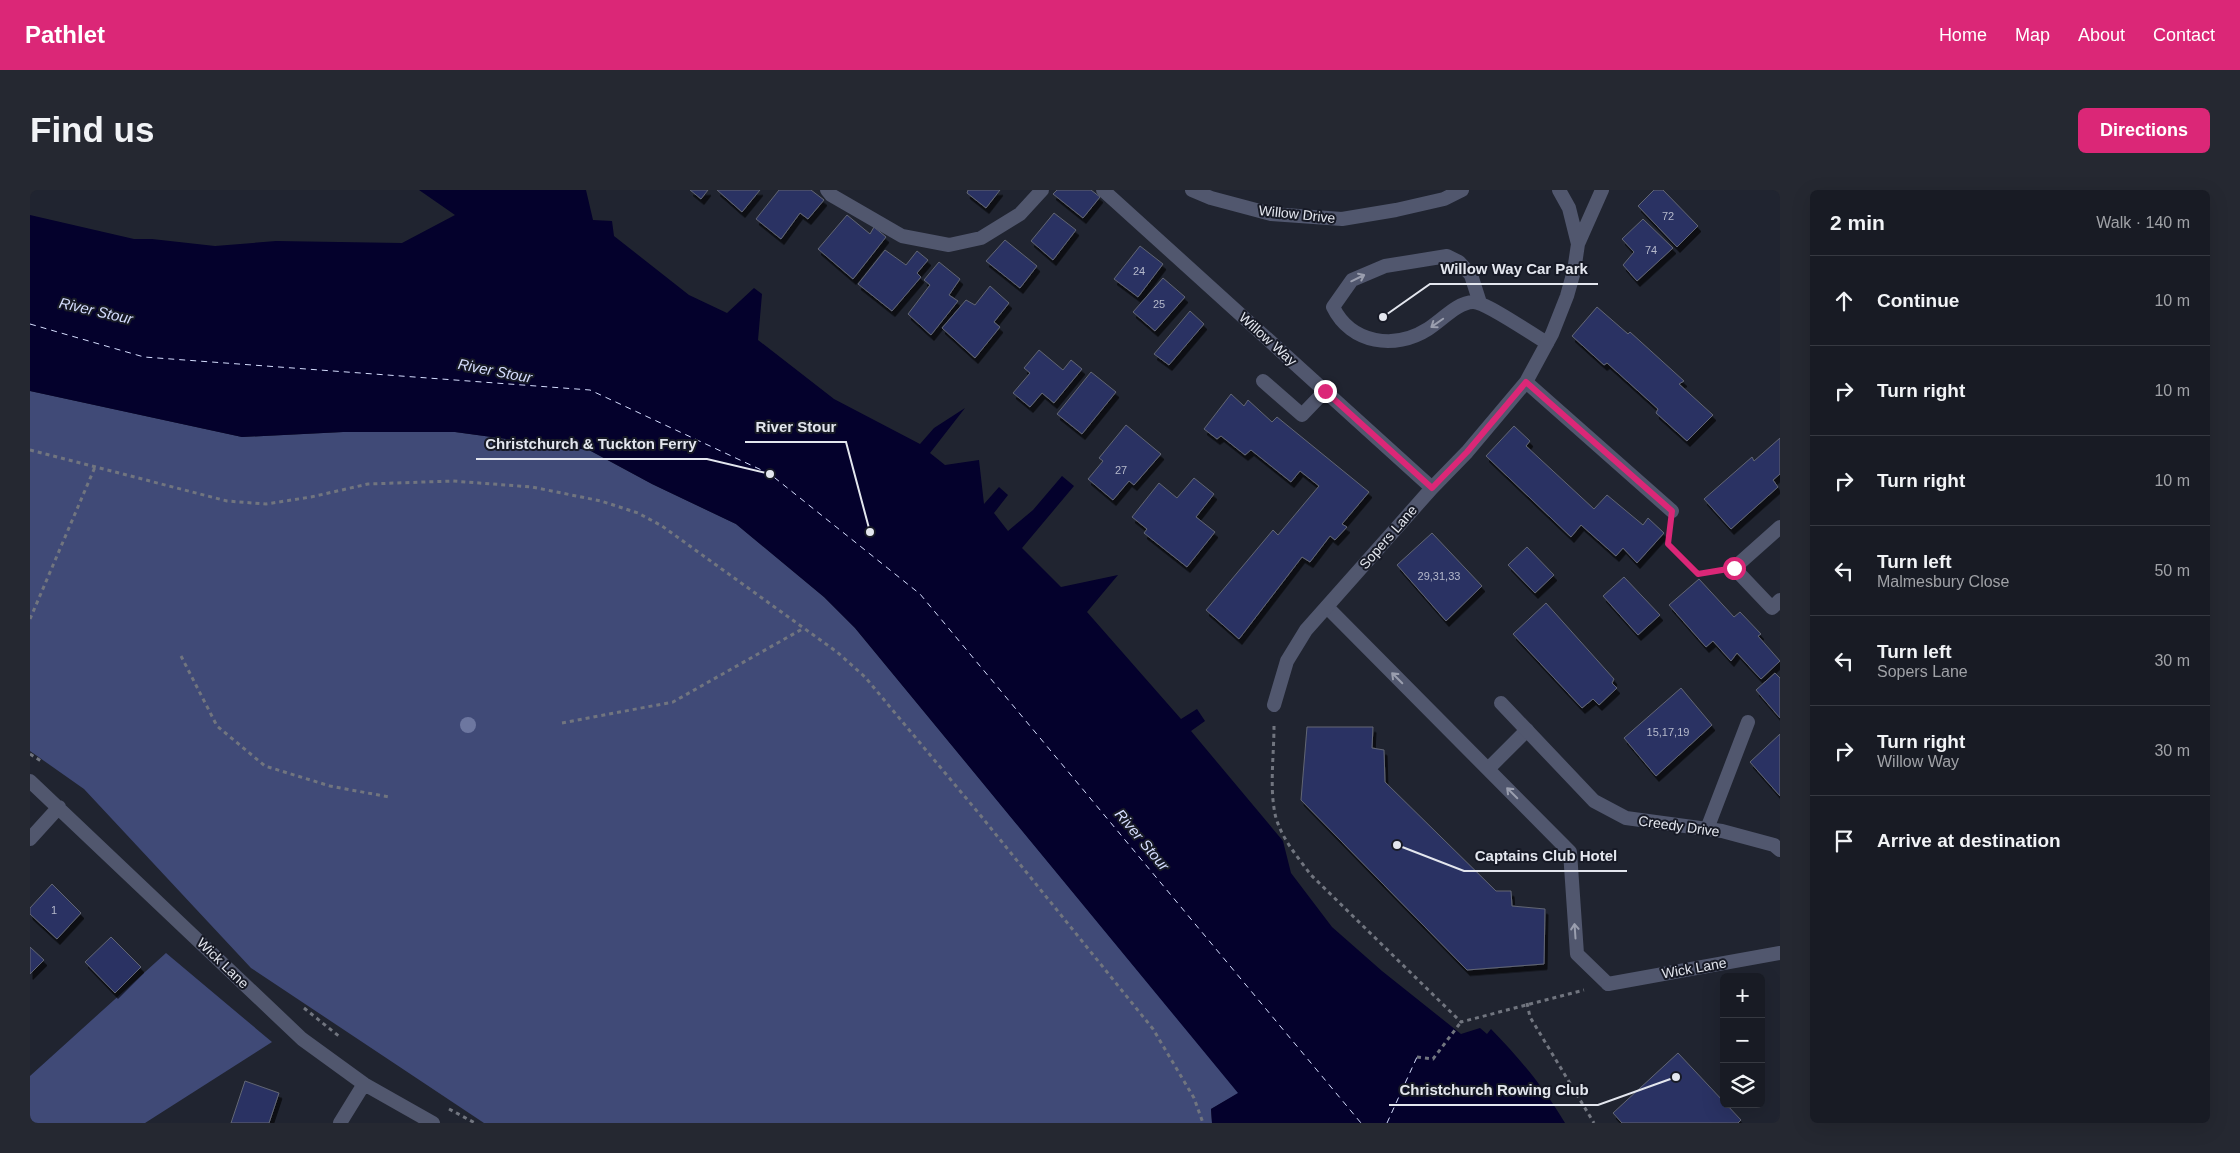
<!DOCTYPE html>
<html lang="en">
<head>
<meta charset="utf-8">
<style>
  :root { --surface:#181b24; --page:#252831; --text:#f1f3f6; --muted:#9fa1a6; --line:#363941; --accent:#db2777 }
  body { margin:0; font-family:Helvetica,sans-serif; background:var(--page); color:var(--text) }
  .controls { position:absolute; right:15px; bottom:15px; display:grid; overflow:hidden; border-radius:8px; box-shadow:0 5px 20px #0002 }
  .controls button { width:45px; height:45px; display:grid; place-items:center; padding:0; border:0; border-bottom:1px solid var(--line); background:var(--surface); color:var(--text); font:25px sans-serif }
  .stop { position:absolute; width:15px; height:15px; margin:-11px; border:4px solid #db2777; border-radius:50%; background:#fff }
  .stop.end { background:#db2777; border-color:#fff; box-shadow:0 1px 5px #0008 }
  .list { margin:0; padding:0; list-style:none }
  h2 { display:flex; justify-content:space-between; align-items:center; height:65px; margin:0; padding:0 20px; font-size:21px }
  h2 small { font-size:16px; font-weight:400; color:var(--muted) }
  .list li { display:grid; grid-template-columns:32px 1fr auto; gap:15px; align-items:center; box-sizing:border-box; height:90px; padding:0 20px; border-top:1px solid var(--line) }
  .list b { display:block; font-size:19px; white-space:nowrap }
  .list p { margin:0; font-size:16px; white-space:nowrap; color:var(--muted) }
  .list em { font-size:16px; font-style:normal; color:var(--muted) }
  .icon { flex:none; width:28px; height:28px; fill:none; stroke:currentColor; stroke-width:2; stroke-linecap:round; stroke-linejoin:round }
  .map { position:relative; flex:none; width:1750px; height:933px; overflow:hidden; border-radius:8px }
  header { display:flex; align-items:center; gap:30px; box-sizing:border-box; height:70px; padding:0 25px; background:var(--accent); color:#fff }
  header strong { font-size:24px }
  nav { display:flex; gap:28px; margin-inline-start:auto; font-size:18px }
  .intro { display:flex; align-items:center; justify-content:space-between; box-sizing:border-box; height:120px; padding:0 30px }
  h1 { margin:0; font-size:35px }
  .button { padding:12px 22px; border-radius:8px; background:var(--accent); color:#fff; font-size:18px; font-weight:700 }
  main { display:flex; gap:30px; padding:0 30px }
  aside { flex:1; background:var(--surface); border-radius:8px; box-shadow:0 5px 20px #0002 }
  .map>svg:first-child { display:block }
</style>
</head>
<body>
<header>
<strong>Pathlet</strong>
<nav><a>Home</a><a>Map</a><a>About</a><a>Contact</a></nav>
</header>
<div class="intro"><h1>Find us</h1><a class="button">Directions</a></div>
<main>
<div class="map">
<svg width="1750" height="933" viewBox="0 0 1750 933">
  <defs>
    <filter id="shadow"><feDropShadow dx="3" dy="5.5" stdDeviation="0" flood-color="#0009"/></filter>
  </defs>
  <rect width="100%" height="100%" fill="#202430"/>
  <path fill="#404a77" d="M0,201L212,247L313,242H425L559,260L622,294L706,334L794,407L825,438L1209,903L1181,919L1182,933H454L221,778L54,599L0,561Z
    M136,763L242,852L115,933H0V886Z"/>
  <path fill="#04012c" d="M389,0H556L563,30L582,31L584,46L659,105L697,123L724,98L732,104L728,150L804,209L890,254L904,238L935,218L900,263L915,275L949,270L954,314L969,297L978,305L964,323L978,341L1003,320L1032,286L1044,296L992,358L1031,397L1088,385L1057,422L1151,529L1167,519L1175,531L1161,541L1253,651L1261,683L1302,737L1352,781L1431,844L1450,838L1457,844L1461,839C1490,869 1513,896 1535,933H1182L1181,919L1208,903L825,438L794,407L706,334L622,294L559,260L425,242H313L212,247L0,201V25L104,49H122L185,56L246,51L372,53L425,25Z"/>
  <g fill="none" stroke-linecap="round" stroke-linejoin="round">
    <path stroke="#d5ddfe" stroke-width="1" stroke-dasharray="6 5" stroke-linecap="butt" d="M0,134L114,167L560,200L740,284L890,404L1331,933
      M1357,933L1387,867"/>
  </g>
  <path fill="#2b3363" stroke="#626674" filter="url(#shadow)" d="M660,0H678L671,9Z
    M687,0H730L712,22Z
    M749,0H781L794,10L778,29L770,23L751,49L726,29Z
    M938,0H970L956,18L937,3Z
    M1027,0H1061L1070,7L1053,28L1023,4Z
    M1624,0H1633L1668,36L1647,57L1608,16Z
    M1024,23L1046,40L1023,70L1001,51Z
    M817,25L840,44L844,37L856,47L823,89L788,59Z
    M1613,29L1643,58L1607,91L1593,75L1604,62L1592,49Z
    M975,50L1007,76L990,98L956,71Z
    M1110,56L1133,74L1108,107L1084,89Z
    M855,60L876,75L887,61L898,70L887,83L891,87L862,121L828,94Z
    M909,72L930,89L919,105L928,111L901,145L878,124L900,95L894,90Z
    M1133,88L1155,107L1125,141L1103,122Z
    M960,96L979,113L964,132L970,137L945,168L912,138L936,110L945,115Z
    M1567,117L1598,144L1600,142L1654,191L1649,194L1683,225L1657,251L1626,223L1628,219L1577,173L1574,175L1542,146Z
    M1160,121L1174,134L1139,175L1124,164Z
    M1009,160L1033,180L1041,170L1052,179L1024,213L1012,203L1000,217L983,203L1000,183L994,178Z
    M1061,182L1086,202L1052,244L1027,224Z
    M1201,204L1214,216L1218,210L1242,232L1247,227L1339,302L1312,334L1317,337L1305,350L1300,346L1280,372L1272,367L1209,449L1176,420L1243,340L1248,345L1289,296L1270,281L1261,292L1221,260L1215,265L1191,246L1187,249L1174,239Z
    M1096,235L1131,264L1104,295L1099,291L1083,310L1058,289L1073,271L1069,268Z
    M1484,236L1500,251L1496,256L1564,319L1577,305L1613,335L1618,328L1634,343L1607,373L1593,358L1586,366L1551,335L1541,347L1456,266Z
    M1750,248V284L1743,290L1748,297L1701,339L1674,309L1722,267L1724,271Z
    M1164,288L1184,304L1166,327L1185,342L1157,377L1114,343L1117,339L1102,327L1129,293L1147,308Z
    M1402,343L1452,396L1416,431L1367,375Z
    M1497,357L1524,385L1505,403L1478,375Z
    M1594,387L1630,425L1608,445L1573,406Z
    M1669,389L1704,427L1710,422L1731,444L1728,446L1750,471L1731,489L1707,463L1701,471L1683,451L1676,457L1639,415Z
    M1516,413L1584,489L1582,493L1587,498L1569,515L1563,509L1552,518L1483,444Z
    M1745,483L1750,488V528L1726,500Z
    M1651,498L1682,535L1626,586L1594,548Z
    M1277,537H1343L1342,558L1354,560L1355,592L1466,701H1481L1482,716L1515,719L1514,774L1437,780L1271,610Z
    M1750,544V606L1720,572Z
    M22,694L51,723L27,749L0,724V718Z
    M81,747L111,777L85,803L55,772Z
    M0,757L14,770L0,784Z
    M1648,863L1694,912V914H1696L1711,930L1708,933H1592L1583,923Z
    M215,891L249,903L239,933H201Z"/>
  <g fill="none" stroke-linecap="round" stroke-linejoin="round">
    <path stroke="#71757f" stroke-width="3" stroke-dasharray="4 4" stroke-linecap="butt" d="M0,260L197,311L236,314L281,307L338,294L423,291L502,297L571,311L608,323L632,336L807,462L835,487L951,626L1123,839L1164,908L1173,933
      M1639,341L1638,354L1669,384L1684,382
      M0,429L65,277
      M151,466L187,536L235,576L300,596L359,607
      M532,533L643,512L774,438
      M1244,536C1244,562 1240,593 1244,618C1247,643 1266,665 1281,685L1431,832L1554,800
      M0,564L11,571
      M1497,813L1500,827L1564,933
      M274,818L310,847
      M1387,867L1403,869L1431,832
      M419,919L445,933"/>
    <path stroke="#51576e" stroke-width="14" d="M797,0L801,5L872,46L919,55L951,48L990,24L1012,0
      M1450,113L1441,85L1429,72L1417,66L1355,76L1322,90L1303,117C1321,154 1365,160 1398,139C1411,131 1428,112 1443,112C1456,112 1503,145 1517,153
      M1233,191L1272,225L1295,201
      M1297,417L1540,662L1547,764L1578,794
      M1458,579L1497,540
      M1677,639L1718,532"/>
    <path stroke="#51576e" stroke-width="14" d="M1073,0L1402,298
      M1529,0L1539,18L1548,54
      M1496,192L1642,321
      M1750,337L1704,378L1742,418L1750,410
      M1471,513L1564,611L1596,628L1692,641L1744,655L1750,660
      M1244,515L1257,471L1276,440L1402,298L1437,262L1496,192L1522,144L1537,106L1544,81L1548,54L1572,0
      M0,591L272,849L334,894L403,933
      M0,649L29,617
      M1578,794L1750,763
      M310,933L334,894"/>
    <path stroke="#51576e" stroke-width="14" d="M1162,0L1181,8L1241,24L1312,29L1366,20L1414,9L1432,0"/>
  </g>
  <circle fill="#6d77a0" cx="438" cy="535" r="8"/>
  <defs><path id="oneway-shaft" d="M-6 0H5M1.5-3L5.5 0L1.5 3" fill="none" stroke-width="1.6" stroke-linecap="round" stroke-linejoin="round" transform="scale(1.25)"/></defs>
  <g stroke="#9a9eae">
    <use href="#oneway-shaft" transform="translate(1328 88) rotate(-26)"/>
    <use href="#oneway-shaft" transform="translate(1407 133) rotate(145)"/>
    <use href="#oneway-shaft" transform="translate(1367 488) rotate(-135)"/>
    <use href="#oneway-shaft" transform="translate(1482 603) rotate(-135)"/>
    <use href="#oneway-shaft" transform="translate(1545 741) rotate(-94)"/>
  </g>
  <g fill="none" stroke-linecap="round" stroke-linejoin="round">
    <path stroke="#db2777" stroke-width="6" d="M1295,201L1402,298L1437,262L1496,192L1642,321L1638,354L1668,384L1704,378"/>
  </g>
  <g text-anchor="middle" stroke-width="4" stroke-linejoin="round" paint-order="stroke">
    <g font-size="11" fill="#b5b9cb">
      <text x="1638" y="30">72</text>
      <text x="1621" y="64">74</text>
      <text x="1109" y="85">24</text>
      <text x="1129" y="118">25</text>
      <text x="1091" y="284">27</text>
      <text x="1409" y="390">29,31,33</text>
      <text x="1638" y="546">15,17,19</text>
      <text x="24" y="724">1</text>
    </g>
    <g font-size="14" fill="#e3e6ee" stroke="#171a26">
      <text transform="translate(1267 24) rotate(6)" y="5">Willow Drive</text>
      <text transform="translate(1238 149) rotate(42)" y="5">Willow Way</text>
      <text transform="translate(1358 347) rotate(-49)" y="5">Sopers Lane</text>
      <text transform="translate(1649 636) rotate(8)" y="5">Creedy Drive</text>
      <text transform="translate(193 773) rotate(44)" y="5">Wick Lane</text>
      <text transform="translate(1664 778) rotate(-10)" y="5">Wick Lane</text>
    </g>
    <g font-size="15" font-style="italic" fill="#d5ddfe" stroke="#171a26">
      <text transform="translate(66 121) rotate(13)" y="5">River Stour</text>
      <text transform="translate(465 181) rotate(11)" y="5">River Stour</text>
      <text transform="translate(1112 650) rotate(50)" y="5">River Stour</text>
    </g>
  </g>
  <path fill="none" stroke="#e3e6ee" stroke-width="2" d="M1353 127L1400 94H1568M840 342L816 252H715M740 284L677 269H446M1367 655L1434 681H1597M1646 887L1568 915H1359"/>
  <g fill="#e3e6ee" stroke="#171a26" stroke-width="2">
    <circle cx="1353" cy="127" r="5"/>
    <circle cx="840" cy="342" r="5"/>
    <circle cx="740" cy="284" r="5"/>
    <circle cx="1367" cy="655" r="5"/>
    <circle cx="1646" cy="887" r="5"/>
  </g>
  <g font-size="15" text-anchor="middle" font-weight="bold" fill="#e3e6ee" stroke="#171a26" stroke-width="4" stroke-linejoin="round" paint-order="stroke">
    <text x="1484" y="84">Willow Way Car Park</text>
    <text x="766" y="242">River Stour</text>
    <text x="561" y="259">Christchurch &amp; Tuckton Ferry</text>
    <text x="1516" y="671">Captains Club Hotel</text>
    <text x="1464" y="905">Christchurch Rowing Club</text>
  </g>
</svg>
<div class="controls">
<button>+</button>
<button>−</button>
<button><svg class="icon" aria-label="layers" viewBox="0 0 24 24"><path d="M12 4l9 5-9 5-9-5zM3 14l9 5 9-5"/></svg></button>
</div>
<div class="stop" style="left:1704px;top:378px"></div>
<div class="stop end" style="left:1295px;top:201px"></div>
</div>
<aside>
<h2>2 min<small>Walk · 140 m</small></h2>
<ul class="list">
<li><svg class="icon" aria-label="ahead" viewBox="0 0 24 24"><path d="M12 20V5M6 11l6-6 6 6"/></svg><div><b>Continue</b></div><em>10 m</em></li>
<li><svg class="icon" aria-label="right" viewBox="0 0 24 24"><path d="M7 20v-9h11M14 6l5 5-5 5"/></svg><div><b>Turn right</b></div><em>10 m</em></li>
<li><svg class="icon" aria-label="right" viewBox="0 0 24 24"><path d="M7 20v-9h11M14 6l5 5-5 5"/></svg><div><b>Turn right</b></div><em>10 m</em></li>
<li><svg class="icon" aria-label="left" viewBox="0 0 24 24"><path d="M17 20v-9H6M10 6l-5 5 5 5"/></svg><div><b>Turn left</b><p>Malmesbury Close</p></div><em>50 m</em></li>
<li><svg class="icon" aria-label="left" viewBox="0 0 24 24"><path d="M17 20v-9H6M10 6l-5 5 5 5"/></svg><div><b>Turn left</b><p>Sopers Lane</p></div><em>30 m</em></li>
<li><svg class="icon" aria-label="right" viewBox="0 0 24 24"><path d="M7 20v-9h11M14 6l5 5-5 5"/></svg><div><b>Turn right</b><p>Willow Way</p></div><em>30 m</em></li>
<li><svg class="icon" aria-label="arrive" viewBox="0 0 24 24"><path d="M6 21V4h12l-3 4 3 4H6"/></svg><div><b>Arrive at destination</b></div></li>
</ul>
</aside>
</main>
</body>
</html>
